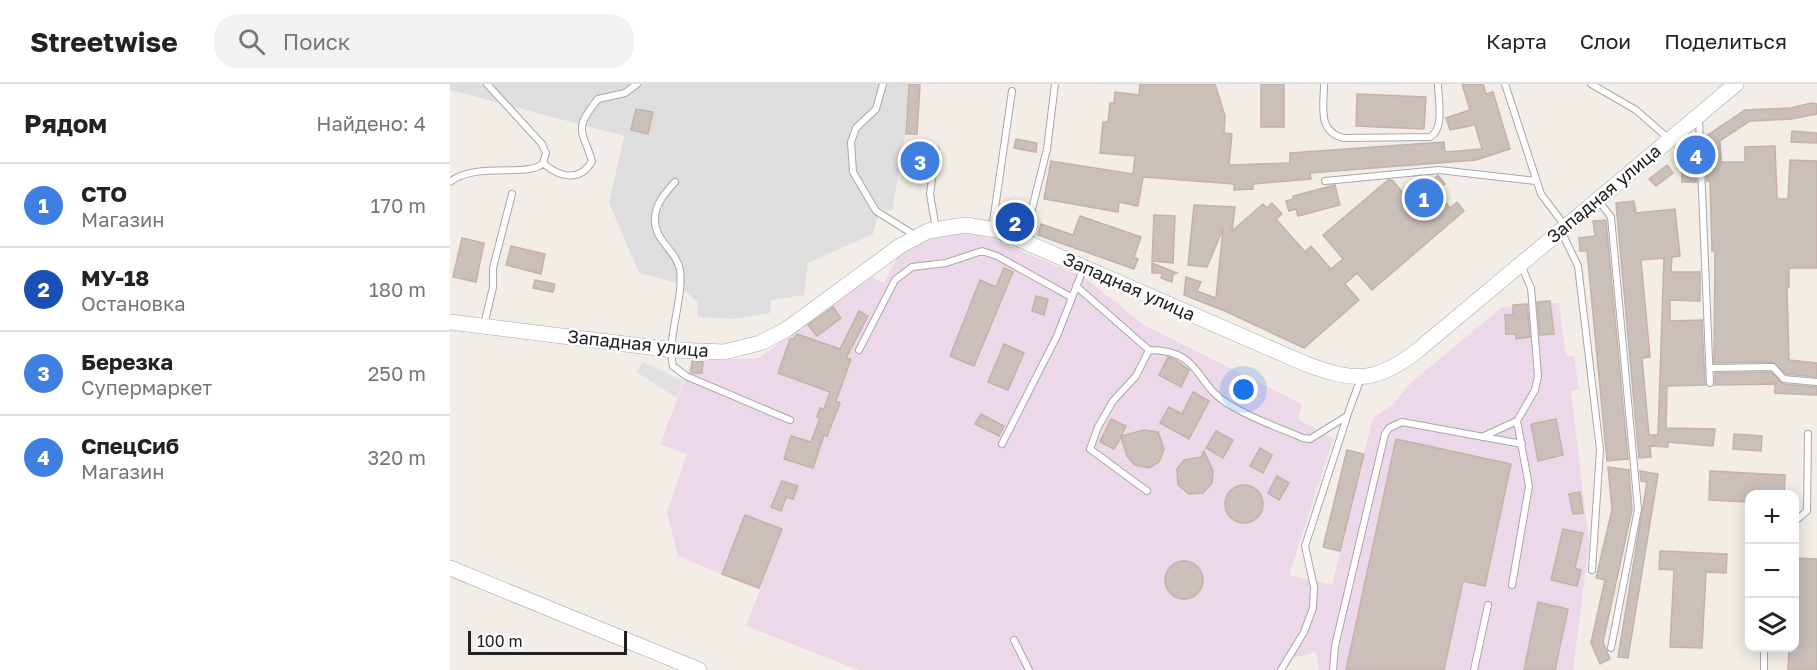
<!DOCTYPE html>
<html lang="ru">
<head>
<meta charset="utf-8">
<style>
  :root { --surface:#fff; --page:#f2f2f2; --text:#222; --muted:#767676; --line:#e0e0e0; --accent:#0b8043 }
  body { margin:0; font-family:"Golos Text",sans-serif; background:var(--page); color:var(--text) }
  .controls { position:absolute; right:18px; bottom:18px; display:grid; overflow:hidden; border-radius:12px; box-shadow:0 3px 15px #0003 }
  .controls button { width:54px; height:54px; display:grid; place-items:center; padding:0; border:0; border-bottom:2px solid var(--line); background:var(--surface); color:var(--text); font:30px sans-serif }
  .scale { position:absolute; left:18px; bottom:15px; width:159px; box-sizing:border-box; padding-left:6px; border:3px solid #212121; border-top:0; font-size:16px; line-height:21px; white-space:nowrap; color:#212121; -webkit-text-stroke:4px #fff; paint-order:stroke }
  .you { position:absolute; left:794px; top:306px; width:21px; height:21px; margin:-15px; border:4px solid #fff; border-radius:50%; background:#1a73e8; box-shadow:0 0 0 9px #1a73e833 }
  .badge { display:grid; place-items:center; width:39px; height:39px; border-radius:50%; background:var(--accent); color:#fff; font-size:20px; font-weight:700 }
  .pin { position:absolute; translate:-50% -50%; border:3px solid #fff; box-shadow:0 2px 6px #0006 }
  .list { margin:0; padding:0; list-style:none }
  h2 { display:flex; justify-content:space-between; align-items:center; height:78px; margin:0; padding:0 24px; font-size:26px }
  h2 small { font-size:20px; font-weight:400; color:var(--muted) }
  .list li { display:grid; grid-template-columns:39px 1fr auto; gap:18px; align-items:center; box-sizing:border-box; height:84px; padding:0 24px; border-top:2px solid var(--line) }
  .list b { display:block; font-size:22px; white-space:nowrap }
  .list p { margin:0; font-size:20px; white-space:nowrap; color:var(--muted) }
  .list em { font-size:20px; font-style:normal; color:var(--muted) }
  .icon { flex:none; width:33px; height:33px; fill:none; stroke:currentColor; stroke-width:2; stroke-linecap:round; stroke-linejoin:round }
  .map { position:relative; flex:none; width:1367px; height:586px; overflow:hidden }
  header { display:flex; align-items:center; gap:36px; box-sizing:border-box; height:84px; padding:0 30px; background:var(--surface); border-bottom:2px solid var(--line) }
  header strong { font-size:28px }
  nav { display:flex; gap:33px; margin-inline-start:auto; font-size:21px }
  .search { width:420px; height:54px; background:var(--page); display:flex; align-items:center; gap:15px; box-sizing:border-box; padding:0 21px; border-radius:24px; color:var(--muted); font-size:22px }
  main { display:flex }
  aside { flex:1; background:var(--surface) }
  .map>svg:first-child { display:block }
</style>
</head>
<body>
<header>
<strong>Streetwise</strong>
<div class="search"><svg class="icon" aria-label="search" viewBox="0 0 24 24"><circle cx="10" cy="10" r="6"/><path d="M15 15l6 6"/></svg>Поиск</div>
<nav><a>Карта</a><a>Слои</a><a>Поделиться</a></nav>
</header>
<main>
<aside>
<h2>Рядом<small>Найдено: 4</small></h2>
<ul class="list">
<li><span class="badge" style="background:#3f7fe0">1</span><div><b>СТО</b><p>Магазин</p></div><em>170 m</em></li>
<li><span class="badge" style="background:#1a4fb4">2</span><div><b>МУ-18</b><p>Остановка</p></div><em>180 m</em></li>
<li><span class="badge" style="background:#3f7fe0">3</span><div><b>Березка</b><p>Супермаркет</p></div><em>250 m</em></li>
<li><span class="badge" style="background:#3f7fe0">4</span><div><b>СпецСиб</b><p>Магазин</p></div><em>320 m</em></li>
</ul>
</aside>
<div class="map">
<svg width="1367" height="586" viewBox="0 0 1367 586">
  <rect width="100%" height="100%" fill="#f2ede7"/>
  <path fill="#dfdede" d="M0,0H458L455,52L442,127L430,124L423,150L358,179L354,211L321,216L320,229L283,235L248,233L247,217L224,198L189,189L159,119L174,52L0,6Z"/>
  <path fill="#ebd8e9" d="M512,148L543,155L635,194L694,241L852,320L848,335L883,355L839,491L882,501L923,334L941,322L963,297L1051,224L1100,217L1101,219H1109L1116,272L1124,271L1129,305L1121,307L1139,460L1123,586H869L866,568L842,574L835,586H409L296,542L310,506L228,472L217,428L237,370L210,360L242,277L309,274L420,192L434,199L448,172L462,162L488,152Z"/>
  <path fill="#e1e1e1" d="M193,278L233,297L227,314L187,288Z"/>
  <path fill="#cabfb9" stroke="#c4b2a8" stroke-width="1.5" fill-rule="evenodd" d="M459,0H470L467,50H456Z
    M690,0H765L775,32L774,49L782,50L779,81L840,79V69L994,58L995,68L1032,65L1025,41L1000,46L996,34L1020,26L1012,0H1033L1036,10L1043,8L1060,65L1026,76L860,89L861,95L803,100V105L784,106V100L693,93L688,122L669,118L668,128L594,115L601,77L683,90L685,72L650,69L653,38H658L660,19H664L665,8L689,11Z
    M811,0H834V43H811Z
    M907,10L976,13L974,45L906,42Z
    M1361,19L1367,20V30L1341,35L1300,37L1270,57L1271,78H1295V63L1325,62L1327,115H1338L1340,76L1367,77V184H1339V203H1337L1339,276L1367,279V293L1336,290L1323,278L1264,279L1265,167H1262L1260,97H1257L1255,53L1295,26L1341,24Z
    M186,25L203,28L198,50L181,46Z
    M1342,47L1367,49V59L1341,58Z
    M566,55L587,59L586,68L564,64Z
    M1245,60L1246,98H1232L1231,70Z
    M456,64L479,69L474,90L451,85Z
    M1217,81L1223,89L1206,102L1199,95Z
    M988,91L995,100L986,107L1000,124L1007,118L1014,127L922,206L907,189L895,200L909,216L854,264L775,227L734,211L736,193L751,198L747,207L766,214L773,145L757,183L738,181L744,121L785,123L782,147L813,120L817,124L822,119L832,130L826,135L857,170L856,167L861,162L881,185L893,175L873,151L938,96H942L960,117Z
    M885,101L890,121L848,132L846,125L839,127L836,117L843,115V112Z
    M1184,117L1186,129L1225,125L1230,172L1222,173L1221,188H1250V217L1220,216V237L1252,236L1255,301L1217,302L1216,344L1265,345L1263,362L1218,358V363L1200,362L1201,373L1189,374L1166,119ZM1214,174L1208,351H1199L1192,274L1200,273L1191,176Z
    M704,131L725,132L723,179L702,177Z
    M630,132L691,153L684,173L688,175L684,185L588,151L591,140L623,151Z
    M1156,136L1178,375L1157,377L1137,167H1130L1129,154L1145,152L1143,137Z
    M12,154L34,159L26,198L3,193Z
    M61,162L95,170L91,190L56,181Z
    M702,179L727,189L723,190L722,198L711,194L712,189H702Z
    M554,184L563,188L524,282L500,272L530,196L546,203Z
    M85,196L105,200L103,208L83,204Z
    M586,212L598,215L594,231L582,227Z
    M1100,217L1104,250L1090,251L1087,218Z
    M1077,220L1080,253L1066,255V250H1056L1055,231H1063V221Z
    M383,223L391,234L367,252L358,241Z
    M409,227L418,232L396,274L401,275L386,317L390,319L377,352L374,351L363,384L334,375L341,352L361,358L370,334L367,333L370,324L374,325L380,308L328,289L340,255H344L347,250L390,265Z
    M554,260L574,269L558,306L538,298Z
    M718,273L727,277L739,286L731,303L709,291Z
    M242,277L253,278L252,289H241Z
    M1321,288L1333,300L1367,303V311L1325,309V300L1265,301V289Z
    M743,308L759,317L739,355L710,339L719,323L732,330Z
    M531,330L554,342L549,352L525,340Z
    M661,335L676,342L671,352L694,346L708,348L714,365L709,378L699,384L685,381L677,372L671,353L664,365L650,358Z
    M1106,335L1113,371L1088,377L1081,340Z
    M766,347L783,356L773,374L756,364Z
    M1284,350L1312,352L1311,367L1283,365Z
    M946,355L1061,380L1035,502L1013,497L994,586H896Z
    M810,364L822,371L813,389L800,382Z
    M897,366L914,370L890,467L873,463Z
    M754,367L763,387L762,399L753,409L739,410L728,401L727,385L734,376L751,373Z
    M1158,383L1179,386L1182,426L1153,558L1160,575L1150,580L1141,559L1155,496L1146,494L1162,426Z
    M1190,387L1208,390L1178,574L1168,573L1197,398L1191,397Z
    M1260,387L1335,391L1334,411H1299V418L1259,416Z
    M827,392L839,399L829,416L818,409Z
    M332,397L348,402L343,415L336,413L331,427L321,423Z
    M775 420a19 19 0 1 1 38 0a19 19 0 1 1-38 0Z
    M1130,408L1133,429L1123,430L1119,410Z
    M295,431L332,445L309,504L272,490Z
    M1113,445L1133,449L1125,484L1131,486L1127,502L1101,496Z
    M1210,467L1277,470L1276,489L1256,488L1252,564L1220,563L1224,486L1209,485Z
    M1344,474L1367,475V586H1338L1339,564H1344Z
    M715 496a19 19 0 1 1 38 0a19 19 0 1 1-38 0Z
    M1088,518L1118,525L1105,586H1074Z"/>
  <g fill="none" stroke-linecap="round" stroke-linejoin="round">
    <g stroke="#a8a8a8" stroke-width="8">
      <path id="service" d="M433,0L426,25L406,44L401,58L403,88L426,127L466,152
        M874,0C874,22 867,47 893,54L980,53C995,45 988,15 988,0
        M1055,0L1091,110L1115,142
        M1141,0L1186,26L1219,55
        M1249,35L1260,299
        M486,66L480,110L486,145
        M93,79C109,93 130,99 142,77C132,45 123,46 148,15L175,9L187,0
        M875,97L989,86L1086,97
        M0,98C26,77 80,94 93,79L96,69L92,60L37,0
        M225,98C216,108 206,119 205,133C203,157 226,165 230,186C234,214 216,257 223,282L236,292L340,336
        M1148,116L1161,133L1188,425L1161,564
        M542,145L562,7
        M1111,147L1128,182L1150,366L1142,486
        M574,157L597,65L605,0
        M626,202L699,266L686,292L663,317L648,343L640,365L697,407
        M34,241L43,203V184L62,110
        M409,266L445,196L462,183L496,179L532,167L547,172L621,213
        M699,266C753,266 744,301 780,321C803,335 829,344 853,354L860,355L897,332L911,294
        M1260,284L1323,283L1334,295L1367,298
        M1032,353L1067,337
        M552,360L607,252L634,183
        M1344,438L1357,427L1358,350
        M1062,501L1079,402L1067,337L1085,306L1088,292L1081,204L1071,181
        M564,556L579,586
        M831,586L854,548L863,524L864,503L855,462L897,333
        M883,586L885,562L935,350L939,344L952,338L1072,360
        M1024,586L1038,521
        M1314,586V564"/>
    </g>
    <g stroke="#a8a8a8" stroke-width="16">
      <path id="tertiary" d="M0,238L223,266L274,268L310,259L337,245L450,162L478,147L515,141L546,146L564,153L856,280C904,298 926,299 967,267L1286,0
        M0,484L249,586"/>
    </g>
    <use href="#service" stroke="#fff" stroke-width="6"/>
    <use href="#tertiary" stroke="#fff" stroke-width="15"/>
  </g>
  <g text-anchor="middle" stroke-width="5" stroke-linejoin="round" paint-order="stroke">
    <g font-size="18" fill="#212121" stroke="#fff">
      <text transform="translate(1154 110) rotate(-40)" y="6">Западная улица</text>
      <text transform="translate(679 203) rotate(24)" y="6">Западная улица</text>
      <text transform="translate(188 260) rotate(6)" y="6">Западная улица</text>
    </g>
  </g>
</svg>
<div class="controls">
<button>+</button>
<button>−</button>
<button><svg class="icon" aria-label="layers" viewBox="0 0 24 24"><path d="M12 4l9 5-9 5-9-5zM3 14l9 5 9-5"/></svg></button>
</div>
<div class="scale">100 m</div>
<div class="you"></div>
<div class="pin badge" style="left:974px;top:114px;background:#3f7fe0">1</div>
<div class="pin badge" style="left:565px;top:138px;background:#1a4fb4">2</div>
<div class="pin badge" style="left:470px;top:77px;background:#3f7fe0">3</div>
<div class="pin badge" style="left:1246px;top:71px;background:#3f7fe0">4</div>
</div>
</main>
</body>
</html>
